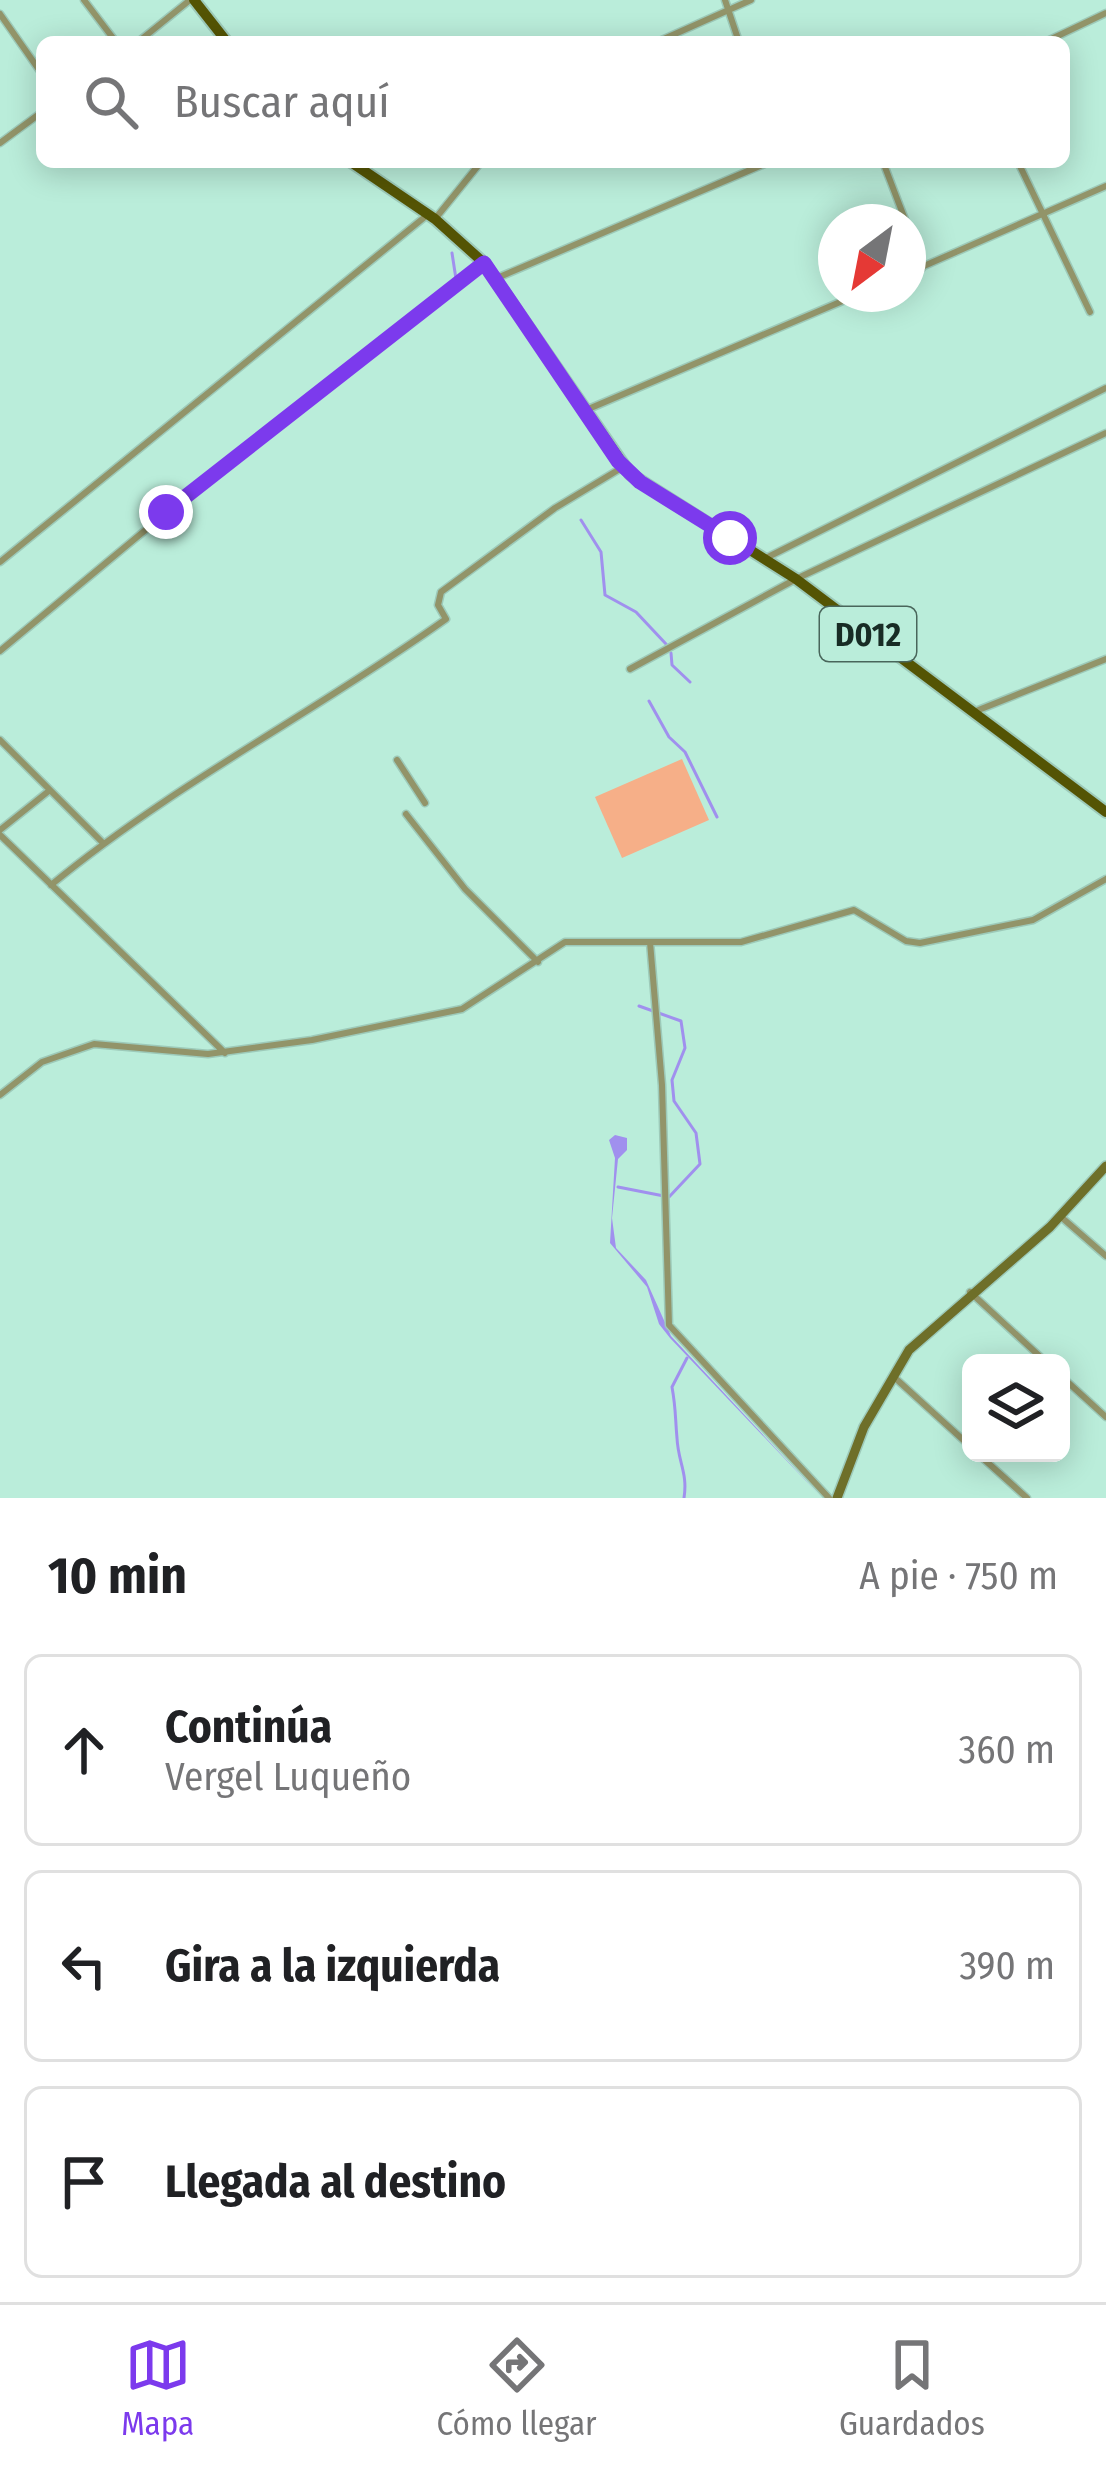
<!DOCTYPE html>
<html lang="es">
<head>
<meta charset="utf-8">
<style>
  :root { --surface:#fff; --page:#f6f6f6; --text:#202124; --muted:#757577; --line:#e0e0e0; --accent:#7c3aed }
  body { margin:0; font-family:"Fira Sans Condensed",sans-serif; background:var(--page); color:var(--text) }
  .controls { position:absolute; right:36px; bottom:36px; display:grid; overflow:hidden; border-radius:18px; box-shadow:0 6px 30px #0003 }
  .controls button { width:108px; height:108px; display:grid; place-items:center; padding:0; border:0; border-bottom:3px solid var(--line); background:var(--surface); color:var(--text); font:60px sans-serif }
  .compass { position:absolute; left:818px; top:204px; width:108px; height:108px; border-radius:50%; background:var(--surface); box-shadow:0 6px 30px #0003; rotate:212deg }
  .stop { position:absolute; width:36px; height:36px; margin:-27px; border:9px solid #7c3aed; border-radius:50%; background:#fff }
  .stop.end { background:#7c3aed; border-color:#fff; box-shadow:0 3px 12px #0008 }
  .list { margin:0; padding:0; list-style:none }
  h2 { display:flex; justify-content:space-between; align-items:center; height:156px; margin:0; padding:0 48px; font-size:51px }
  h2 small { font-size:39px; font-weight:400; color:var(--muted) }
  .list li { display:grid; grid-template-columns:78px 1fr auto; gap:36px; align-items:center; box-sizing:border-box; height:192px; margin:0 24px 24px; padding:0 24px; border:3px solid var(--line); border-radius:18px }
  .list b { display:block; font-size:45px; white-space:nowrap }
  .list p { margin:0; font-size:39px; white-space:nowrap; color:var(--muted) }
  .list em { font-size:39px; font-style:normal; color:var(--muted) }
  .icon { flex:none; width:66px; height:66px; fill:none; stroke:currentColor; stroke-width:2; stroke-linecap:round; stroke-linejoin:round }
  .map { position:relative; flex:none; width:1106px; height:1498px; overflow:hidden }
  .search { position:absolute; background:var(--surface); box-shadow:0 6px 30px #0003; left:36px; right:36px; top:36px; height:132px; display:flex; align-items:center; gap:30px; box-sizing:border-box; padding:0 42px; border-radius:18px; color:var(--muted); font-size:45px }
  .sheet { height:804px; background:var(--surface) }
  nav { display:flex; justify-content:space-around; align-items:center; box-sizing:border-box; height:168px; border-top:3px solid var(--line); background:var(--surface); font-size:33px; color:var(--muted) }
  nav a { display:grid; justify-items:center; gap:6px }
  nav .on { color:var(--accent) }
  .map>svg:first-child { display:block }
</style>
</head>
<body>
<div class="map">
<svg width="1106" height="1498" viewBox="0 0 1106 1498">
  <rect width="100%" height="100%" fill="#baedda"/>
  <path fill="#f6af88" d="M682,759L709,820L622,858L595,797Z"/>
  <path fill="#a090ee" d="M615,1135L627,1138V1150L618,1159L612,1218L616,1248L646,1280L671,1336L822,1498L670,1338L659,1324L647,1287L610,1243L615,1158L609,1140Z"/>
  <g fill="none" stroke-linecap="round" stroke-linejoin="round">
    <path stroke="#a090ee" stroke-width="3" d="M452,253L456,279
      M581,520L601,552L605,595L636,612L666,644
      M671,653L672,665L690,682
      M649,701L669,737L685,752L717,817
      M618,1187L669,1197L700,1164L696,1133L674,1101L672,1080L685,1048L681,1021L639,1006
      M684,1498C688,1473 678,1462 677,1438C675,1416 676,1409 672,1387L687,1358"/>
    <g stroke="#9dcab9" stroke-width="9">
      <path id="street" d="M84,0L116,42
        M725,0L739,42
        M0,14L42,74
        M138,42L190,0
        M657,42L751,0
        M1045,42L1106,13
        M0,143L42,112
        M883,162L906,222
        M1018,162L1090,312
        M435,219L481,162
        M908,229L922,268
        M908,273L1106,186
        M497,278L769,162
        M586,410L859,294
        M766,558L1106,388
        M0,562L426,216
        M0,651L196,488L484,263
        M630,669L796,579L1106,433
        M976,711L1106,659
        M0,740L103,843
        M397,760L425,803
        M406,814L465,889L538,962
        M0,830L50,790
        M0,835L225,1053
        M51,885C175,783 316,712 446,619L438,605L441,592L555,508L623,467
        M650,942L662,1085L669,1325L829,1498
        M0,1095L42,1062L94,1044L208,1054L312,1040L462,1009L565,942H741L854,910L906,941L920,943L1033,920L1106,879
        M1060,1216L1106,1256
        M970,1292L1047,1363
        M1061,1376L1106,1417
        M894,1377L971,1447
        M977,1453L1027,1498"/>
    </g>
    <g stroke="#9dcab9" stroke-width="12">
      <path id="secondary" d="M837,1498L864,1427L909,1350L1050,1227L1106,1166"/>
    </g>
    <g stroke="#9dcab9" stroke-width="14">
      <path id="primary" d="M194,0L227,42
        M351,162L435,219L484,263L630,474L796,579L1106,812"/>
    </g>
    <use href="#street" stroke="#929469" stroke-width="6"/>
    <use href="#secondary" stroke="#6e6f29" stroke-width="9"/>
    <use href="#primary" stroke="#545404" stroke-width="10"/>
  </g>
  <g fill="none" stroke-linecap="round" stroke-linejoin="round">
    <path stroke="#7c3aed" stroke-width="15" d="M166,512L484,263L618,461L640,482L730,538"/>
  </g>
  <g text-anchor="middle" stroke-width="10" stroke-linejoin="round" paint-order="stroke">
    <rect fill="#baedda" stroke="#49665b" stroke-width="3" x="820" y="607" width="96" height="54" rx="9"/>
    <g font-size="33" font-weight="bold" fill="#182c25">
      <text x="868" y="646">D012</text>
    </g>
  </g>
</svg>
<div class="controls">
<button><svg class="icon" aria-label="layers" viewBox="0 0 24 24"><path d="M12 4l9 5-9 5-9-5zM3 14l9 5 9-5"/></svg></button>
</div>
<svg class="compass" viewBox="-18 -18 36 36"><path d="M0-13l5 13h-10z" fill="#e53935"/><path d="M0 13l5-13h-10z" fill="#757577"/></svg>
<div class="stop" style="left:730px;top:538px"></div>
<div class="stop end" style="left:166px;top:512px"></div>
<div class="search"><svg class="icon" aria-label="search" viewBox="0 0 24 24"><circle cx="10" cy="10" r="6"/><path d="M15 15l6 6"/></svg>Buscar aquí</div>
</div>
<section class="sheet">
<h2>10 min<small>A pie · 750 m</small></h2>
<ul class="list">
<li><svg class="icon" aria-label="ahead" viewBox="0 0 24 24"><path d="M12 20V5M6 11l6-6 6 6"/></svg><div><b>Continúa</b><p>Vergel Luqueño</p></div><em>360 m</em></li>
<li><svg class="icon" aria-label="left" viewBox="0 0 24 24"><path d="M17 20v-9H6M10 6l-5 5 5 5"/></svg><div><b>Gira a la izquierda</b></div><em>390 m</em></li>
<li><svg class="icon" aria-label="arrive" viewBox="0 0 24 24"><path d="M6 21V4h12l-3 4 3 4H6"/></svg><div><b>Llegada al destino</b></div></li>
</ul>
</section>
<nav>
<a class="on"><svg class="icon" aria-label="map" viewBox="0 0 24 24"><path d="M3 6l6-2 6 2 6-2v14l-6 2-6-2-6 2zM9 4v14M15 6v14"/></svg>Mapa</a>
<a><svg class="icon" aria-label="directions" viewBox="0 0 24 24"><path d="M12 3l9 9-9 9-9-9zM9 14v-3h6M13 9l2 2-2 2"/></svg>Cómo llegar</a>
<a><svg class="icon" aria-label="saved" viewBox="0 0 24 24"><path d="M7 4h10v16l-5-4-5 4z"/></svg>Guardados</a>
</nav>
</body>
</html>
